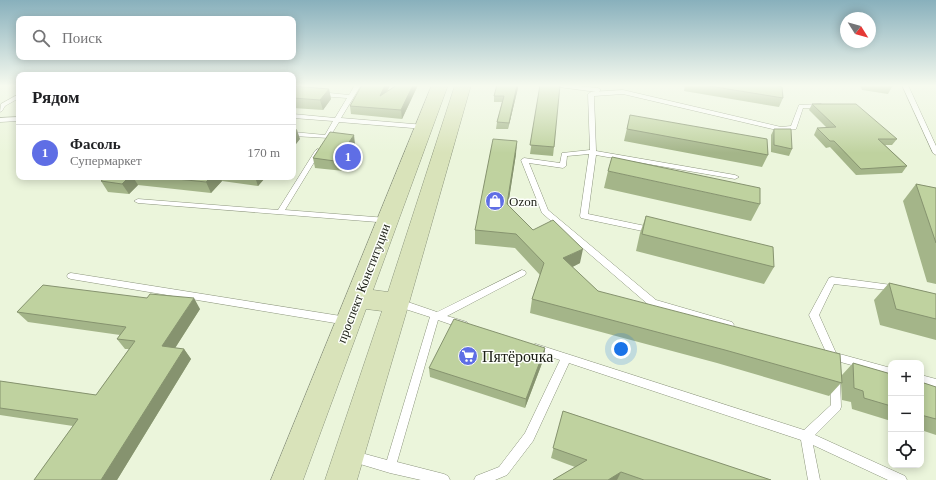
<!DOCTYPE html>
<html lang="ru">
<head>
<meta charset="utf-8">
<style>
  :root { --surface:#fff; --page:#f2f2f2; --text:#202124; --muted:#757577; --line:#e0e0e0; --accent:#5f6ee5 }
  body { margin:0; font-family:Georgia,serif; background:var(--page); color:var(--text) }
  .controls { position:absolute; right:12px; bottom:12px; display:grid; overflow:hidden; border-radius:8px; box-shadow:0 2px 10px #0003 }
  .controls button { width:36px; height:36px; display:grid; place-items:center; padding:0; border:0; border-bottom:1px solid var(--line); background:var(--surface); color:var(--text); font:20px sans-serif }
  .compass { position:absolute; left:840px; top:12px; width:36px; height:36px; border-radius:50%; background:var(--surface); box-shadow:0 2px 10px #0003; rotate:127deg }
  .you { position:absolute; left:621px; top:349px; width:14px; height:14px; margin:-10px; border:3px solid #fff; border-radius:50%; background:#1a73e8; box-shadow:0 0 0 6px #1a73e833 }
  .badge { display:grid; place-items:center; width:26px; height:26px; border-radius:50%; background:var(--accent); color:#fff; font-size:13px; font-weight:700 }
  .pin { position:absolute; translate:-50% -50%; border:2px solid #fff; box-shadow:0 1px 4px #0006 }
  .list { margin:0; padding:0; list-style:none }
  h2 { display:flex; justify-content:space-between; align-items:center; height:52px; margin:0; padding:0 16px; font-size:17px }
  h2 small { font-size:13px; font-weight:400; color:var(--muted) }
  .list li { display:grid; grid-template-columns:26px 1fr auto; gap:12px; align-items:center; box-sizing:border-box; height:56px; padding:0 16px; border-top:1px solid var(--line) }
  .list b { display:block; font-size:15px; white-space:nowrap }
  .list p { margin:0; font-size:13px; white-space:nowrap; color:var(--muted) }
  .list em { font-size:13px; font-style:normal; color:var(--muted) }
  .icon { flex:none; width:22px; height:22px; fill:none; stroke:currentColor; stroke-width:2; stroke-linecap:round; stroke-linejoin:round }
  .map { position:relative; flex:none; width:936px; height:480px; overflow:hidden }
  .search { position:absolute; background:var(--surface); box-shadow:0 2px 10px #0003; left:16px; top:16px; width:280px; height:44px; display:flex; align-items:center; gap:10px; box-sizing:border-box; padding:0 14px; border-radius:8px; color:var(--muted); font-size:15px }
  .panel { position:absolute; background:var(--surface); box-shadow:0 2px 10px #0003; left:16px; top:72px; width:280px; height:108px; border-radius:8px }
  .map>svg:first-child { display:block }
</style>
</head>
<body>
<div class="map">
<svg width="936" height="480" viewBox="0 0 936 480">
  <rect width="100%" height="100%" fill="#ebf5db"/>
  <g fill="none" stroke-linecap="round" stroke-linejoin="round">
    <g stroke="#8d967e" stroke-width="1">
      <path id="service" d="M355,85H361L341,118L425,125L428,127L425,129L339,122L329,138L293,136V132L325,135L333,121L293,118V114L335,118L347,98L320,96L317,94L320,92L349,95Z
        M544,85H569L598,88L601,90L598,92Z
        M902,85H908L936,146V155L933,153Z
        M623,90L781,127L791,126L799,105L821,104L824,106L821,108H803L796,129L781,131L623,94L594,96L596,151L735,175L739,177L735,179L596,155L588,214L655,228L656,230L655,232L652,233L581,218L580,216L589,154L567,156L566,166L563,168L529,163L548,210L656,300L732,322L734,325L732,328L729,329L650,306L542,213L521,160L524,158L560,163L562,153L590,150L588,94L591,92Z
        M19,94V98L5,106L2,111L0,112L1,104Z
        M19,117V121L0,122V118Z
        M318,149L321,151L285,210L387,218L390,219L391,221L390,223L138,203L134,201L138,199L278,210L315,151Z
        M522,270L525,271L526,273L525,275L447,316L467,322L469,325L467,328L464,329L438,320L397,462L444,474L448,476L450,480H421L390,473L350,461L348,457L350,453L354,451L387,460L430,317L396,306L395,303L396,300L399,299L437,312Z
        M71,273L347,317L350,318L352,321L350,324L347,325L71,279L68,278L67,276L68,274Z
        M832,277L899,286L900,288L899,290L896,291L834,284L819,315L836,353L891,368V376L837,361L834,362L827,358L825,355L826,352L809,315L829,278Z
        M536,344L804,430L831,405L830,380L831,377L835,375L839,377L840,380L841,407L840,410L815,435L905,476L907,480H888L813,445L820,480H808L801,440L569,363L533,441L507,475L495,480H474L476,476L499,467L525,433L560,360L533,351L531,348L533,345Z
        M921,375L936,379V389L921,385Z"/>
    </g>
    <g stroke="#8d967e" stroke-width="1">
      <path id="secondary" d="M432,85H448L373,290L388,292L455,85H471L409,303L357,480H325L382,311L366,309L303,480H271Z"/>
    </g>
    <use href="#service" fill="#fff" fill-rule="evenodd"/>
    <use href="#secondary" fill="#d9e3ba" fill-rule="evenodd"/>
  </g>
  <path fill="#a4b589" d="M362,85H390L388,91L397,85H418L402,119L351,114L350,106Z
    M685,85H774L783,98L779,107L684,91Z
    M860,85H893L888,94L862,90Z
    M293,86L329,89L331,99L323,110L293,108Z
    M518,88L508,129H496L497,122L502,102H494V96Z
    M539,91L554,147L553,156L530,154Z
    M812,104L897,139L892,145H885L907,166L902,173L856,175L830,147L826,148L814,135L817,128H827L809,110Z
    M630,115L768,155L762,167L624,141Z
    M774,129L792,149L789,156L771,152V135Z
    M355,144L353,148L354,155L344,171L315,168L313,158Z
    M516,154L508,205L533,230L580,263L572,267L598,291L842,375L853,363L891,374V421L852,409L851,402L842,400L841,383L829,396L717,363L530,313L532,299L540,275L515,248L475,244V230Z
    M608,171L760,204L751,221L604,188Z
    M54,177H79L76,180L54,178Z
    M106,177H271L270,178H265L258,186L222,181L211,193L138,185L129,194L108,192L101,181Z
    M916,184L936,188V284L927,282L903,201Z
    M646,216L774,267L764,284L636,251L640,233Z
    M889,283L936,294V340L880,325L874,300Z
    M200,309L175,348L184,349L191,359L117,480H34L73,426L0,415V381L96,395L129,349H125L117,339L120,335L28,322L17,312Z
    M545,348L544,358L525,408L430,377L429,368Z
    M921,382L936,387V435L921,430Z
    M563,411L771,480H553L575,467L551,458Z"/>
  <path fill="#86936f" d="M385,85H390L381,104L380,96Z
    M413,85H418L402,119L401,110Z
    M517,85H518V88L508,129L509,123Z
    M329,89L331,99L323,110L320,100Z
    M297,130L300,139L293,148V135Z
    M354,135L355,144L353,148L354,155L344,171L342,162L347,145Z
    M517,141L516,154L506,219L507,204Z
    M74,177H79L76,180Z
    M129,177H133L138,185L129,194L122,184Z
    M211,177H220L222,181L211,193L206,182Z
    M255,177H265V178L258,186Z
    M583,249L580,263L561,273L563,258Z
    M194,298L200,309L170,356L162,346Z
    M545,348L544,358L525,408L526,399Z
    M184,349L191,359L117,480H101Z
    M621,472L617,480H608Z"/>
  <path fill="#bfd29f" stroke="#86936f" d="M362,85H385L380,96L397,85H413L401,110L350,106Z
    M497,85H517L509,123L497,122L504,96H494Z
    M540,85H560L554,147L530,145Z
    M703,85H774L782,87L783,98Z
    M293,86L329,89L320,100L293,98Z
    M812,104H856L897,139H878L907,166L861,169L834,141H830L817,128L836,127Z
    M630,115L767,139L768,155L627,129Z
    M293,129L297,130L293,135Z
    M774,129H791L792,149L774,145Z
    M330,132L354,135L347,145H352L342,162L313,158Z
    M493,139L517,141L507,204L533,230L553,220L583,249L563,258L598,291L840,354L842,383L725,350L532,299L544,263L516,234L475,230Z
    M612,157L760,188V204L608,171Z
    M106,177H129L122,184L101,181Z
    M157,177H211L206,182Z
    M916,184L936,188V243Z
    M646,216L773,247L774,267L642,234Z
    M889,283L936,294V319L896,309Z
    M43,285L147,298L150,294L194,298L162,346L184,349L101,480H34L78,419L0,408V381L96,395L135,341L117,339L126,327L17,312Z
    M454,319L545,348L526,399L429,368Z
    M853,363L891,374V406L864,398L863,391L854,388Z
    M921,382L936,387V419L921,415Z
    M563,411L771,480H644L621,472L608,480H553L587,460L553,448Z"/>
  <linearGradient id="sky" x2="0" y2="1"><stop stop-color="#88b0bc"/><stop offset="0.56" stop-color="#f6faef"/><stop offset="1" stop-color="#f6faef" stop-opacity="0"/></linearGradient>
  <rect width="936" height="153" fill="url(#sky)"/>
  <defs>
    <g id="shop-disc" transform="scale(1)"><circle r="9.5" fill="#5f6ee5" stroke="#fdfffa"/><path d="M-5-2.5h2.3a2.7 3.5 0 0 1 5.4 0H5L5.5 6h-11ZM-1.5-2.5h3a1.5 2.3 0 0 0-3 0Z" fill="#fff"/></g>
    <g id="supermarket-disc" transform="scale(1)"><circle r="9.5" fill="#5f6ee5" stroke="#fdfffa"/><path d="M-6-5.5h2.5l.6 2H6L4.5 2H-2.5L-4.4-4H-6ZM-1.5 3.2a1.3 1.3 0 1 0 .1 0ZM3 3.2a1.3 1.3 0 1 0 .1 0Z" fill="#fff"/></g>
  </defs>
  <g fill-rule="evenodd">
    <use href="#shop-disc" x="495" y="201"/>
    <use href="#supermarket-disc" x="468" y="356"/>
  </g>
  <g text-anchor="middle" stroke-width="3" stroke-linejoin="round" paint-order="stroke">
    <g font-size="13" fill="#1c1f16" stroke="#fdfffa" text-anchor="start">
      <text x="509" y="206">Ozon</text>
    </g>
    <g font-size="13" fill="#1c1f16" stroke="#fdfffa">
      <text transform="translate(363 283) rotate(-69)" y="5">проспект Конституции</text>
    </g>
    <g font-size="16" fill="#1c1f16" stroke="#fdfffa" text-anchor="start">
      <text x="482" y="362">Пятёрочка</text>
    </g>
  </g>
</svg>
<div class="controls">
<button>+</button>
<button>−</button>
<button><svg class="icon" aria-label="locate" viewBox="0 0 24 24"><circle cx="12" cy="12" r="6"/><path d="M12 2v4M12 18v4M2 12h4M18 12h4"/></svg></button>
</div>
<svg class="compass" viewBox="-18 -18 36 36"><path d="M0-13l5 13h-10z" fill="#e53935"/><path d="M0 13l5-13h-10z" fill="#757577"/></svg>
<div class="you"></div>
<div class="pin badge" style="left:348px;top:157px">1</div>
<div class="search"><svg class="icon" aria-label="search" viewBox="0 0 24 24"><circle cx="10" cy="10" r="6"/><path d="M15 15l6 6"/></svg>Поиск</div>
<section class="panel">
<h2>Рядом<small></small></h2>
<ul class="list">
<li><span class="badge">1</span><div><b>Фасоль</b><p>Супермаркет</p></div><em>170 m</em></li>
</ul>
</section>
</div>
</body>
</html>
